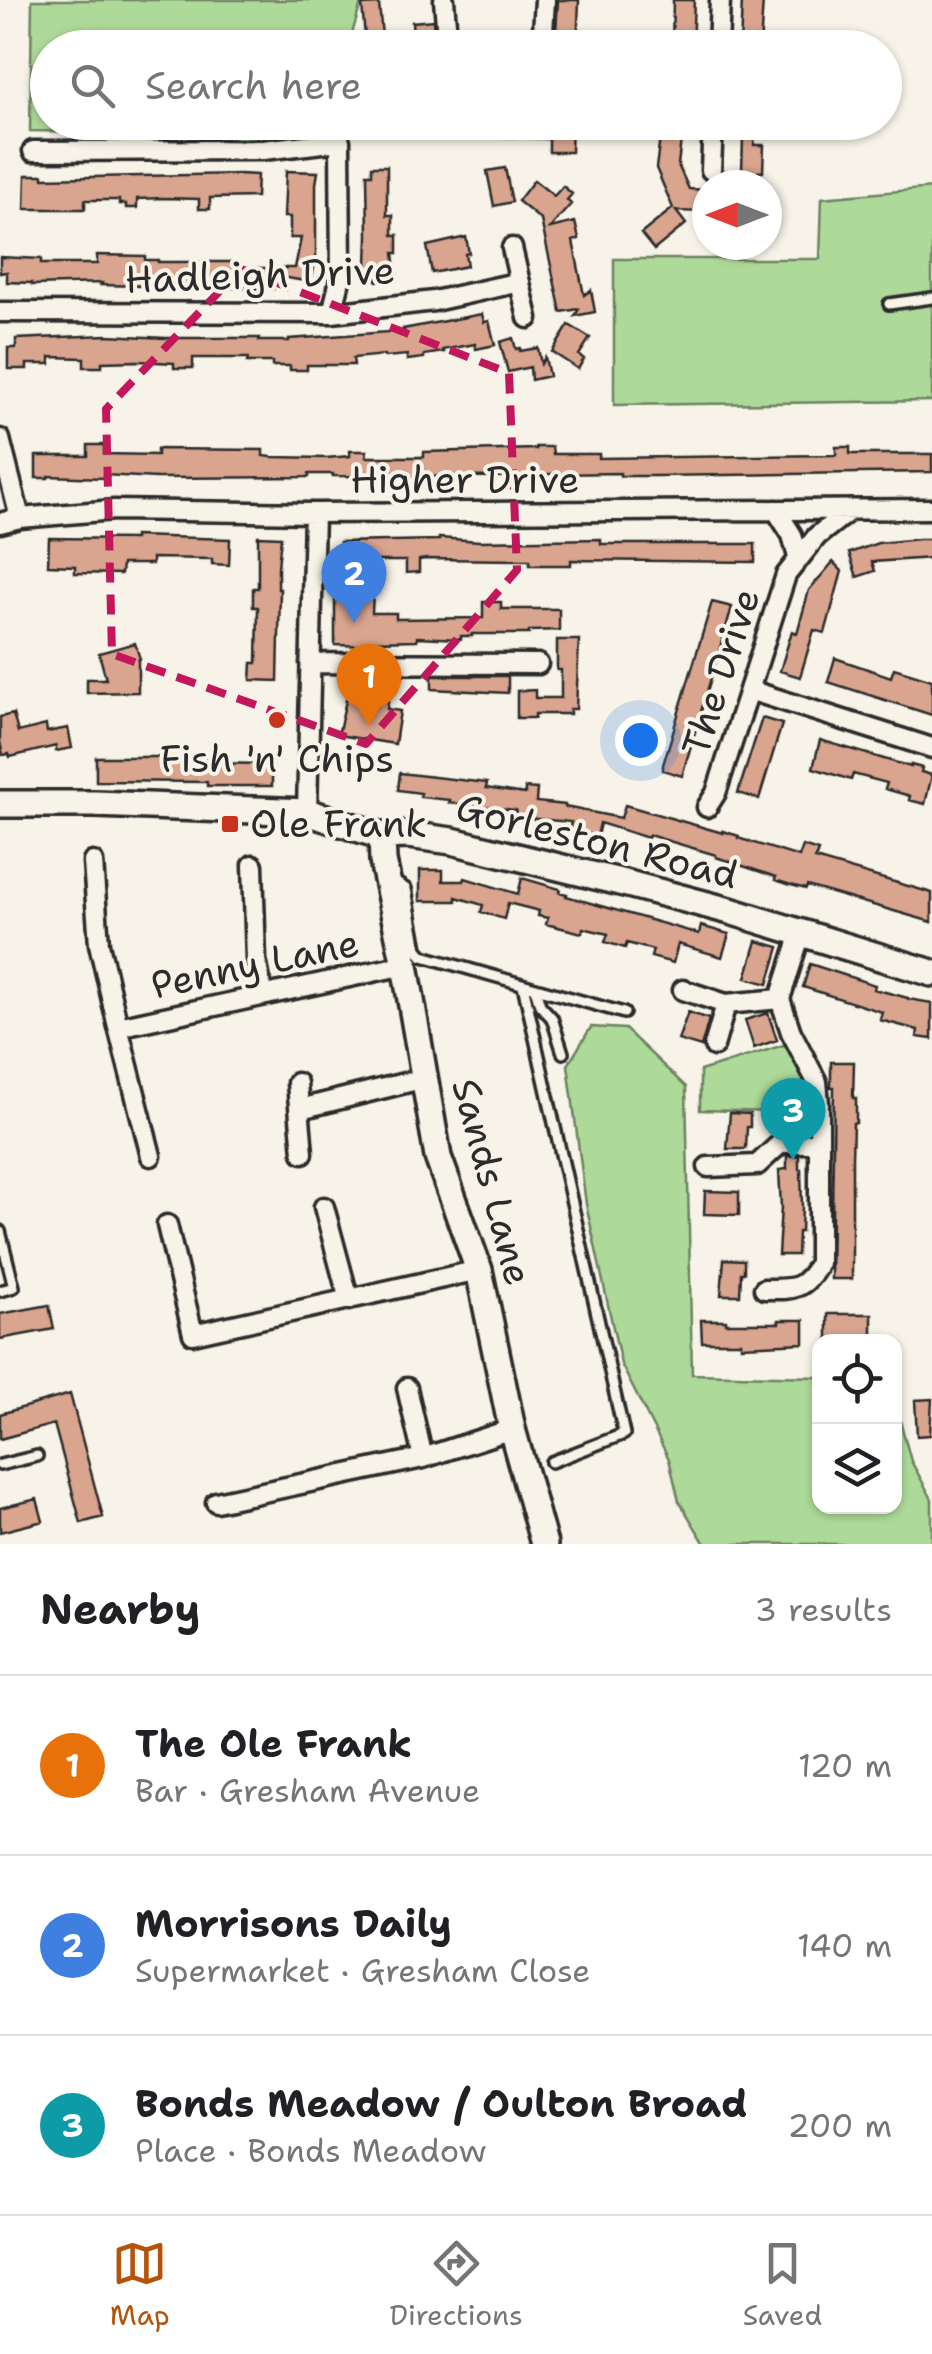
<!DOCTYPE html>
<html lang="en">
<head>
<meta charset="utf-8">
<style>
  :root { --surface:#fff; --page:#f6f6f6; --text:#202124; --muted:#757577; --line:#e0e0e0; --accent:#b45309 }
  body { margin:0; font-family:"Shantell Sans",sans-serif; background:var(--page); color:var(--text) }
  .controls { position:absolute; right:30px; bottom:30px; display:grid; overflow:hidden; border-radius:20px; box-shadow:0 2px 8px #0004 }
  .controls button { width:90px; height:90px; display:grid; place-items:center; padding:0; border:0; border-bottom:2px solid var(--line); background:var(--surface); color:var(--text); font:50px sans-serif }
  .compass { position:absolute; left:692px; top:170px; width:90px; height:90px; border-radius:50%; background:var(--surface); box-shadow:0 2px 8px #0004; rotate:270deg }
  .you { position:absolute; left:640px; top:740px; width:35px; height:35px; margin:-25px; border:8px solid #fff; border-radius:50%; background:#1a73e8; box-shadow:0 0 0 15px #1a73e833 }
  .badge { display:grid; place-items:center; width:65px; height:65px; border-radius:50%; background:var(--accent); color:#fff; font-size:32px; font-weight:700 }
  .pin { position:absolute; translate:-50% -82px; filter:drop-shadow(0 2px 5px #0008) }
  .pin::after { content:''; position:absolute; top:52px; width:35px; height:30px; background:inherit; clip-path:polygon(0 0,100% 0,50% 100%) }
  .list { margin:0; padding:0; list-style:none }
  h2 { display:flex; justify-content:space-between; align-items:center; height:130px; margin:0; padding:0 40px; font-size:42px }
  h2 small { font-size:32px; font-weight:400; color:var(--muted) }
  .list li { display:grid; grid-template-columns:65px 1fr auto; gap:30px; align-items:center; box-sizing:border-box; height:180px; padding:0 40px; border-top:2px solid var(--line) }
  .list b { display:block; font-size:38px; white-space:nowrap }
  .list p { margin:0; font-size:32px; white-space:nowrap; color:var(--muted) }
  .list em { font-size:32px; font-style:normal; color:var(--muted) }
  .icon { flex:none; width:55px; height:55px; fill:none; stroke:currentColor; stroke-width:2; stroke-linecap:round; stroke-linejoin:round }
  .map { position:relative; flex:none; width:932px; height:1544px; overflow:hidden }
  .search { position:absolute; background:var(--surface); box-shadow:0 2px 8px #0004; left:30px; right:30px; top:30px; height:110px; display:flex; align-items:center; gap:25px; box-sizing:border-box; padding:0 35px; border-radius:55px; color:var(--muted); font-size:38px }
  .sheet { height:670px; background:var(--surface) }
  nav { display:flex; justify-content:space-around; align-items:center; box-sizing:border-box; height:140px; border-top:2px solid var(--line); background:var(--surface); font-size:28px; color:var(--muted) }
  nav a { display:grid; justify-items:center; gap:5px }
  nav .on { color:var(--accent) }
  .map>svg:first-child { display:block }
</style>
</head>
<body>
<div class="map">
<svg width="932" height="1544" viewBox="0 0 932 1544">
  <rect width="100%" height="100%" fill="#f7f3e8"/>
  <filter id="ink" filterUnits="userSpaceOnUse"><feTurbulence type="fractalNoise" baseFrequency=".01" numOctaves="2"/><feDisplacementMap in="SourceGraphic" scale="20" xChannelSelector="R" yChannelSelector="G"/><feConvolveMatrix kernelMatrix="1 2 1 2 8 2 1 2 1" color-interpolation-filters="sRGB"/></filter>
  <g filter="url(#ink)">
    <path fill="#adda99" stroke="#6c8262" stroke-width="2.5" d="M32,0H362L348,47L48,48V122H334V131L266,144L94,143L93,132L30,131Z
      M932,188V401L614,405V259H820L822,198Z
      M591,1027L625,1029L686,1087L692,1374L819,1377L820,1506H894L895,1402L911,1461L932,1499V1544H705L679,1501L669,1459L621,1364L586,1204L568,1065Z
      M787,1044L807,1088L810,1113L700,1110V1071Z"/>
    <path fill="#daa58f" stroke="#2b2b2b" stroke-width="2.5" d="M558,0H579L577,48H555Z
      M673,0H694L692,48H672Z
      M742,0H763L760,48H740Z
      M379,4L382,36L365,37L362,5Z
      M433,20L435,48H414L412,22Z
      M463,122L572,123L571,152H549V139L463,135Z
      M662,122H683L678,165L689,189L707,190V212L676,211L686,224L654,250L641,234L673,208L656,168Z
      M734,122H755L754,145H764L763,172L742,171L743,138L734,137Z
      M372,166H387V215H393V235H398V253H394L397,279L377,281L376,276L365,277L364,265L367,264L368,235L367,174H372Z
      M505,168L512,202L494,206L487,171Z
      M286,171L318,172L316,184V259L311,282L281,277V284H273V289L101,285L102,283L32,285V283L7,282V272L0,273V257L41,259V264H97V255L145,256V260H158V262H234V268H295L301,238H290V217H284Z
      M240,174L257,175L256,197L210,198V209H199V199L163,198L137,199V208H126V204H119V200H85V209H25L26,175H43V178Z
      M534,180L554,196L563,186L572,194L567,200L571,204L550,228L575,222L579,239L573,241L584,295L591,290L595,312L575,316L579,309L561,312L541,220L518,201Z
      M466,237L469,253L465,254L467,266L432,273L427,246Z
      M482,314L484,322L489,321L495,345L476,349L475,344L443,350L444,352L424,355V358L407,360V355L385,357L384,355L353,358L354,365H307V370H290V366H272V362H247L248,358H193V368H174V363L138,361L102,362V367H84V358L50,357V364H27V369H8V348H16V339L107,335L166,338H260L259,341H289V339L404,331L403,329Z
      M569,325L590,338L579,355L584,359L578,369L552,352Z
      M513,338L516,349L520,348V351L538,348L541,364L545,357L549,376L531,380L530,367L508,372L500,342Z
      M88,445H104V454L157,455V449L263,450V456L272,457L326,458L350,456V451H367L366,457H424V452L536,449V447H552L553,454H599V458L836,455V447H850V454H932V472L656,476H620V473L553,474L527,475V477L333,476V474H309V477L157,478L104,475V478L48,476V478H36V456H88Z
      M134,536L230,539L229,565L212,564V559L152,558V564H122L121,574L75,573V566L48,565L49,538L134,539Z
      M258,536L281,537L278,567V589H280L278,681L251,680L252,663H257L258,607H253V588H258Z
      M439,538L479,541L601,539V544H755V562L571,560V565H530V560L426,559L419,560V572L406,573V561H373L372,567H339L340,542L439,540Z
      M919,539H932V558L872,562L875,571L857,577L849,553L878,543Z
      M833,562L842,571L825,633L814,630L800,677L780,671L792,631L797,633L809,590Z
      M335,591L373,592L372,613H396V619L483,618V602H501V609H559V630L529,631V634H472V636H461V639L417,637V640L372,641V646L335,645Z
      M712,602L732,607L682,776L663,770V765Z
      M557,640H579L576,709H570V714H535V718H517V691L535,690V698H561V670H557Z
      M135,643L140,659L138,660V692L87,693V679H106L99,653Z
      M835,658L891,677L894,668L932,680V715L828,682Z
      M432,676H508V693L432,689Z
      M376,693L389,695L387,709L400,711L395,744L338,735L347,696L375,700Z
      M13,714L18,732L46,725L47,732L68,728L72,748L56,751V746L10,757L9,754L3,755L0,742V717Z
      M762,718L782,724L759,799L738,793Z
      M820,740L911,767V765L922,768L921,772L932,775L925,804L909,800L910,796L885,789L887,783L853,774L851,780L813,768Z
      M96,757H174V759H207V763L272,764V786H207V782L96,781Z
      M400,773L487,783L486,788L525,794V788L537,789L536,802L565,805V807L621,818L625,805L723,833V831L739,836L738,838L799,857L803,846L818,851L815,859L932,893V922L807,886L806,889L791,885L775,880L776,877L716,857V855L649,835L648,838L600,823L597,836L569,830L571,822L515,817L516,810L449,803L450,800L420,797L421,793L398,790Z
      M420,870H443V881H464L465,878L518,894L522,878L560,889L559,892L567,894L566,896L699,934L701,926L729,934L722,957L678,944L673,963L651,957L653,950L627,943L625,948L605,942L608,934L583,928L582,933L546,924L548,918L538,916L539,911L508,903L504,919L481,912L483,905L456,897V901H420Z
      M757,941L779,947L768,984L746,978Z
      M810,964L875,985L874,989L908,998V999L932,1003V1039L917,1037L918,1030L880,1020L882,1012L803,987Z
      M688,1012L709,1019L701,1047L678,1040Z
      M768,1013L777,1040L754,1048L745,1020Z
      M831,1062H854L853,1098H856V1123H853L852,1159V1279H831L834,1087H831Z
      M730,1113L750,1114V1127H747L746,1149H727Z
      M787,1156H799V1169H801L802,1206L801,1232H798L797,1255H778L781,1207L779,1170L787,1169Z
      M705,1191L739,1192V1215L704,1214Z
      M724,1259L744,1260V1273H741L740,1295H721Z
      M49,1305L54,1329L0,1339V1314Z
      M828,1314H872V1339L828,1342Z
      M701,1320H726V1323H779V1320H804V1343L741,1346V1342H702Z
      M70,1394L103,1517L81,1523L54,1424L0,1439V1414Z
      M932,1399L930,1435L917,1436L915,1400Z
      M37,1499L43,1521L0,1532V1508Z"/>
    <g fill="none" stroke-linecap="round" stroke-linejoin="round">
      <g stroke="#2b2b2b" stroke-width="16">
        <path id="lane" d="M889,304L932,298
          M390,883L398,884L406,889L417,949L423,956L624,1013
          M523,985L624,1434L551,1462
          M535,988L540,1005L552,1018L563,1053
          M0,1231L14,1287L0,1291
          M0,1465L37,1456"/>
      </g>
      <g stroke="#2b2b2b" stroke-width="25">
        <path id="street" d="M444,0L448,48
          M542,48L545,0
          M718,48L720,0
          M33,151L263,150L340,141L341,276L332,313
          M711,170L713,122
          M512,248L528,318
          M0,312L332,313L434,301L520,282
          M0,439L20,518
          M776,510L792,535L798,557
          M0,523L20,518L114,510L314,513L932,509
          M310,663L538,664
          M749,690L932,748
          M707,807L716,793L786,575L817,536L850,510
          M307,812L314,513
          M93,862L99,944L118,1027L151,1156
          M253,865L256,960L263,995
          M683,990L726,1004L780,999
          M118,1027L405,965
          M714,1046L726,1004
          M297,1083L303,1153
          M300,1109L425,1078
          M708,1167L757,1165L781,1143H818
          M324,1207L349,1300
          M167,1225L193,1334L479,1270
          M764,1289C793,1289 804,1291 819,1263V1103L817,1082L791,1032L780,999L801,933
          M407,1388L423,1458
          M216,1502L423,1458L512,1429"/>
      </g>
      <g stroke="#2b2b2b" stroke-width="32">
        <path id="secondary" d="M0,804H95L307,812L382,836L408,835L452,841L628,884L730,911L932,973
          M382,836L383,861L405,965L438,1157L479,1270L512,1429L544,1544"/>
      </g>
      <use href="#lane" stroke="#f7f3e8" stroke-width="9"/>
      <use href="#street" stroke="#f7f3e8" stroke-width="18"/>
      <use href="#secondary" stroke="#f7f3e8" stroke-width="25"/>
    </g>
  </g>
  <path fill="none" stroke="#c2185b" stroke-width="8" stroke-dasharray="20 12" stroke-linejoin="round" d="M241,269L509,373L517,570L366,744L112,654L106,409Z"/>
  <g fill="#c8321e" stroke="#f7f3e8" stroke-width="4">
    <circle cx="277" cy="720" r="10"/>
    <rect x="220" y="814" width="20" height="20" rx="5"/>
  </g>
  <g text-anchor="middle" stroke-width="8" stroke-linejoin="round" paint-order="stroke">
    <g font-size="38" fill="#2b2b2b" stroke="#f7f3e8">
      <text transform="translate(260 275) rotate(-2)" y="13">Hadleigh Drive</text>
      <text x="465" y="493">Higher Drive</text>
      <text transform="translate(721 672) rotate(-72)" y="13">The Drive</text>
      <text transform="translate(597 841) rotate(14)" y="13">Gorleston Road</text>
      <text transform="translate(255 964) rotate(-12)" y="13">Penny Lane</text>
      <text transform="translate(492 1182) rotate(75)" y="13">Sands Lane</text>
    </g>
    <g font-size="38" fill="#2b2b2b" stroke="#f7f3e8">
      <text x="277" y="772">Fish 'n' Chips</text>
      <text x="250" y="837" text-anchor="start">Ole Frank</text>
    </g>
  </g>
</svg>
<div class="controls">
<button><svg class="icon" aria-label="locate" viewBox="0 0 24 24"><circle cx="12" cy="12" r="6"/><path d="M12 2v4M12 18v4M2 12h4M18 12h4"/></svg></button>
<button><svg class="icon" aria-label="layers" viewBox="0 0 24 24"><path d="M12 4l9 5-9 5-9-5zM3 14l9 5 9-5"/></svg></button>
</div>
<svg class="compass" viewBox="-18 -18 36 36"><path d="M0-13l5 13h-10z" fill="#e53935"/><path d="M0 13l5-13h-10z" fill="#757577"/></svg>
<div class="you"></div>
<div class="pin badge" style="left:369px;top:726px;background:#e8710a">1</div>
<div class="pin badge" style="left:354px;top:623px;background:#3f7fe0">2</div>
<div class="pin badge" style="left:793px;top:1160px;background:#0f9aa8">3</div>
<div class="search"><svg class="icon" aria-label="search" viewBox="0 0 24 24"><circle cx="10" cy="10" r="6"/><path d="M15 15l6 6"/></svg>Search here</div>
</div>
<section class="sheet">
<h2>Nearby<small>3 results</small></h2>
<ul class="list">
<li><span class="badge" style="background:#e8710a">1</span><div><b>The Ole Frank</b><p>Bar · Gresham Avenue</p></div><em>120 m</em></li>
<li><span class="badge" style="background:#3f7fe0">2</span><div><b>Morrisons Daily</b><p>Supermarket · Gresham Close</p></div><em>140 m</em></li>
<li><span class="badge" style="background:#0f9aa8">3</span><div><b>Bonds Meadow / Oulton Broad</b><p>Place · Bonds Meadow</p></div><em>200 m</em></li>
</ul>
</section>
<nav>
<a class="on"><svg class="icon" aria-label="map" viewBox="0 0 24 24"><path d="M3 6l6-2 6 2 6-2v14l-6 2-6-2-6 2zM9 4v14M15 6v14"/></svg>Map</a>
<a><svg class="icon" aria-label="directions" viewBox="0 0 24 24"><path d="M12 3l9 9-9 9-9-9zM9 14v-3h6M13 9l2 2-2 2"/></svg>Directions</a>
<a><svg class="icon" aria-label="saved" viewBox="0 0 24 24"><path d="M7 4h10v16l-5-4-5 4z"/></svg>Saved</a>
</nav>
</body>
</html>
